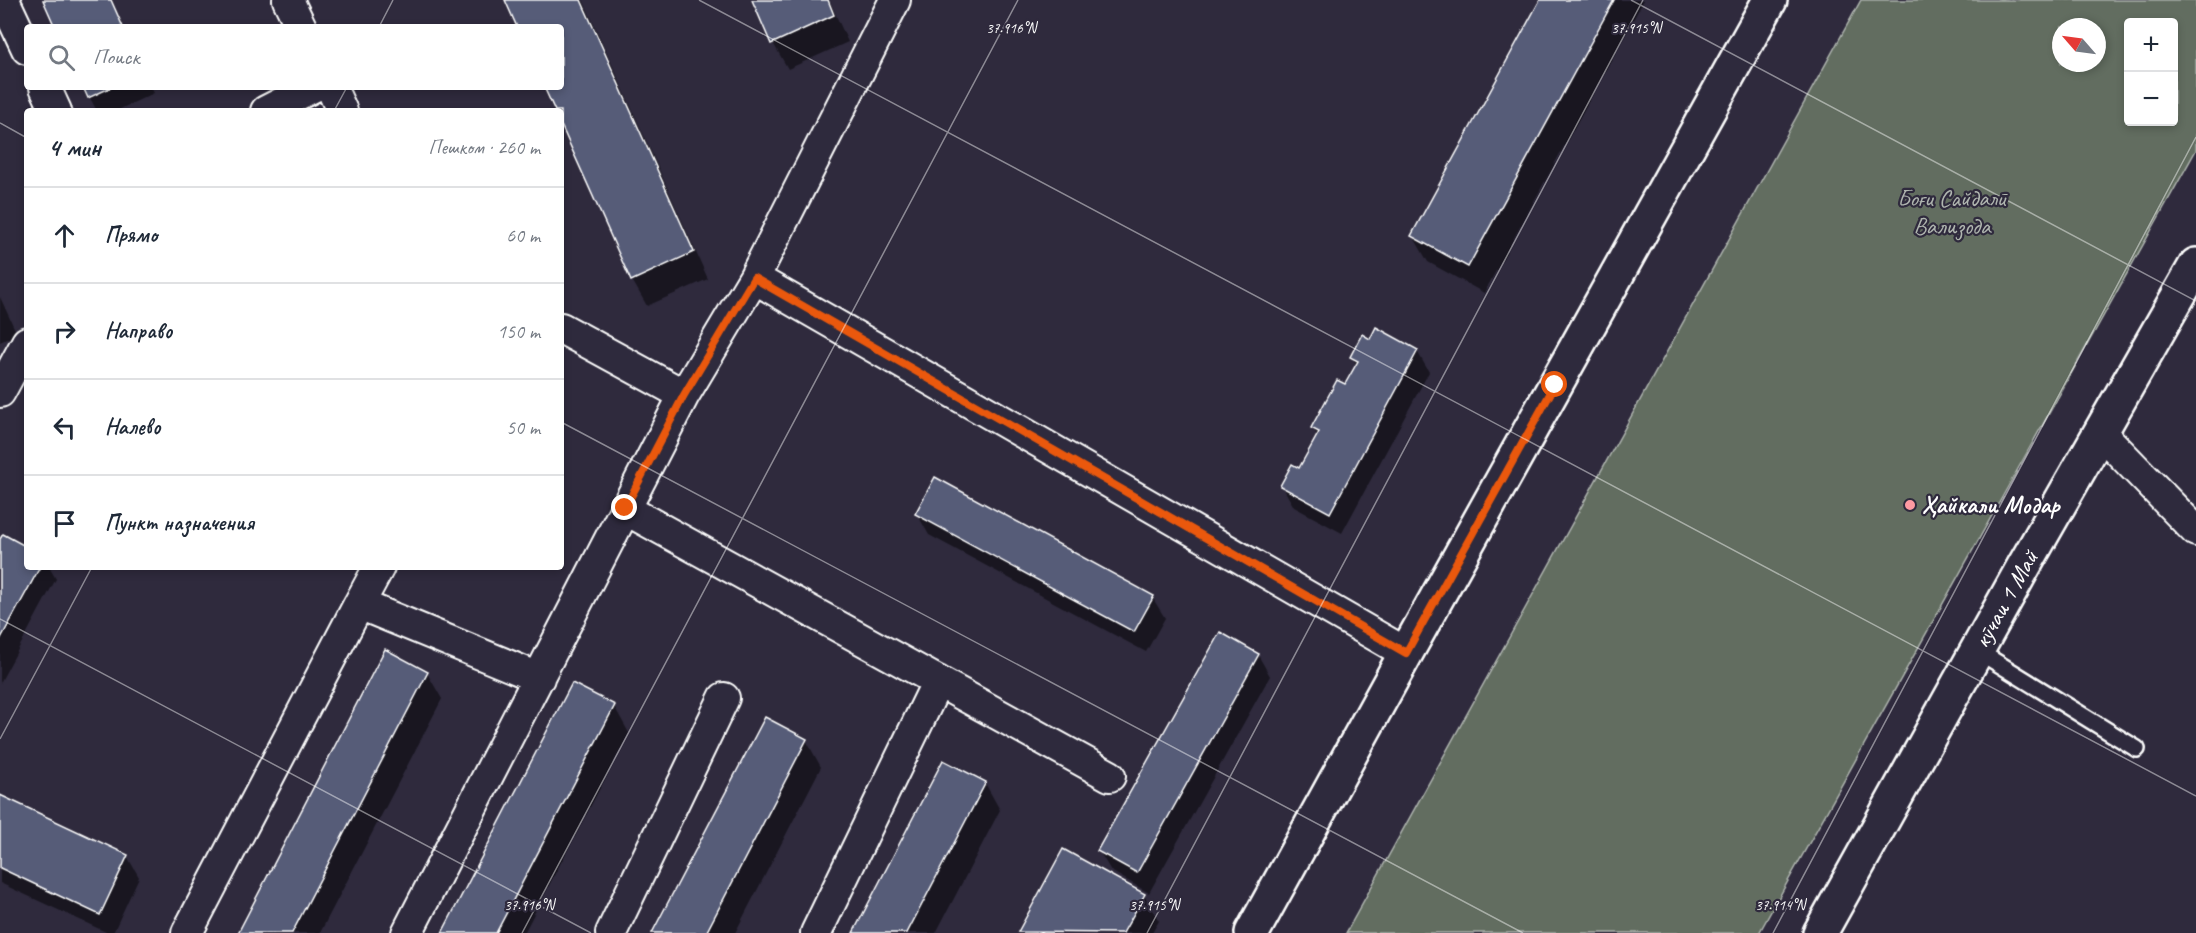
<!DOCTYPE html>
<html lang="ru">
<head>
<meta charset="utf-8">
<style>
  :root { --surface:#fff; --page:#f6f6f7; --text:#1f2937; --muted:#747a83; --line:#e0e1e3 }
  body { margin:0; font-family:Caveat,sans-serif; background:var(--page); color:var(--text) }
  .controls { position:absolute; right:18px; top:18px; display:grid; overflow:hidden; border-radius:6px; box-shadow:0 3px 9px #0003 }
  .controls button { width:54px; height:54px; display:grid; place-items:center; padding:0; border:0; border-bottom:2px solid var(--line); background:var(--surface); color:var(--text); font:30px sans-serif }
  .compass { position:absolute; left:2052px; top:18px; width:54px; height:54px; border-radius:50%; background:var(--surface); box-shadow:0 3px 9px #0003; rotate:298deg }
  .stop { position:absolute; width:18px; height:18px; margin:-14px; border:4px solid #ea580c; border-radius:50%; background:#fff }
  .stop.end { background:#ea580c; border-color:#fff; box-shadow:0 2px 6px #0008 }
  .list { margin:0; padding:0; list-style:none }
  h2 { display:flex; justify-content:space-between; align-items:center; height:78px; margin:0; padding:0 24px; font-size:26px }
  h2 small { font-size:20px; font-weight:400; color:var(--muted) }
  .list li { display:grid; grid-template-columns:39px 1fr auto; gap:18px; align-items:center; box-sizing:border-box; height:96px; padding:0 24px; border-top:2px solid var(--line) }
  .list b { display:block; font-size:22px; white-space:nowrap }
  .list em { font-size:20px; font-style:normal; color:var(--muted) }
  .icon { flex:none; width:33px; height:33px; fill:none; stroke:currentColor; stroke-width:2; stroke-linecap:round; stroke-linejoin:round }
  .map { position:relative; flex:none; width:2196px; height:933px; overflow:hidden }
  .search { position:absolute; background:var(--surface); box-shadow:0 3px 9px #0003; left:24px; top:24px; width:540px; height:66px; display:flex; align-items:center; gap:15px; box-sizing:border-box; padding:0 21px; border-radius:6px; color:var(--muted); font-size:22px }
  .panel { position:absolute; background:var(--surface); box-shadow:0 3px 9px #0003; left:24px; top:108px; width:540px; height:462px; border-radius:6px }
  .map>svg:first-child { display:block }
</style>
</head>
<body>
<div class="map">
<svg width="2196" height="933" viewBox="0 0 2196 933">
  <rect width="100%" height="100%" fill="#2f2a3d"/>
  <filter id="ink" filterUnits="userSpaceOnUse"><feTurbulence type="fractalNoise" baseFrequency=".0167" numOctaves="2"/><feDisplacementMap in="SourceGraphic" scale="12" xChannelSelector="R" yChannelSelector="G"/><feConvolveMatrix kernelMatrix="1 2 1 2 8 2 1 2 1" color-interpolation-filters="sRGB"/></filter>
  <g filter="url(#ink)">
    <path fill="#626d61" stroke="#b0b6b0" stroke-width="1.5" fill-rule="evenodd" d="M1861,0H2196V150L1759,933H1346ZM2128,22H2174V122H2128ZM2061,27H2097V63H2061Z"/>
    <path fill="#0007" d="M44,0H111L124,27H57Z
      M506,0H583L708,279L647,306L632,280L561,122V111H556L545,87H561V27H518Z
      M753,0H829L848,42L788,69L773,43Z
      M1542,0H1644L1484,293L1428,262L1413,236Z
      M84,87H151L154,93L116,111H97Z
      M0,297L17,334L0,342Z
      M1376,329L1417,351L1429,372L1342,533L1294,507L1282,486L1300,470L1318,437L1313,428L1346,386L1357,366L1352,357L1370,341Z
      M917,514L1152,597L1165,618L1146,652L929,535Z
      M0,543L27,549V567H49L56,579L0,683Z
      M1258,655L1270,676L1149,893L1111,871L1099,851Z
      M427,673L442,699L320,933H239Z
      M614,706L629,733L524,933H443Z
      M806,740L821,767L735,933H654Z
      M985,783L1000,810L936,933H855Z
      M0,797L127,856L139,877L113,933H108L0,883Z
      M1064,851L1144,895L1159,921L1152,933H1020Z"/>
    <path fill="#575c78" stroke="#fff" stroke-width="1.5" d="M43,0H111L123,27H55Z
      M505,0H581L694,252L631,281L561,125V111H555L544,87H561V27H517Z
      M752,0H828L834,15L771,44Z
      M1540,0H1614L1468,267L1411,236Z
      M83,87H112L88,98Z
      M1376,327L1418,350L1330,513L1280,486L1292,464L1299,468L1319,432L1311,428L1337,380L1345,384L1358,361L1350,357L1362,334L1370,339Z
      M935,477L1154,596L1134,632L915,514Z
      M3,534L27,547V567H40L0,640V539Z
      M1220,632L1259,654L1137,873L1097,851Z
      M385,649L428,672L292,933H238Z
      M572,683L615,705L496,933H442Z
      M765,717L807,739L706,933H652Z
      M943,760L986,782L907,933H853Z
      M0,795L128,855L100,915L0,868Z
      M1063,849L1145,894L1123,933L1018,932Z"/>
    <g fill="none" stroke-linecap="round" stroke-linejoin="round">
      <g stroke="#fff" stroke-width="20">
        <path id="lane" d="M1978,651L2137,749"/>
      </g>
      <g stroke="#fff" stroke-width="34">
        <path id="street" d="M4,0L27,49
          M288,0L301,27
          M895,0L754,278L1406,653
          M45,87L56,111
          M331,87L342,111
          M266,111L313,87
          M561,328L684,395
          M0,392L27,342
          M2101,433L2196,531
          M625,509L1110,776
          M379,567L359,604L539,678
          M187,933L359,604
          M407,933L684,395L754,278
          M611,933L724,698
          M816,933L938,681"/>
      </g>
      <g stroke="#fff" stroke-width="38">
        <g id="primary">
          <path d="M1252,933L1406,653L1770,0"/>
          <path id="s1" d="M1820,933L2024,566L2196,265"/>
        </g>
      </g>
      <use href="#lane" stroke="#2f2a3d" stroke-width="15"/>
      <use href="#street" stroke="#2f2a3d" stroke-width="30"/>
      <use href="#primary" stroke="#2f2a3d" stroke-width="33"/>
    </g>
  </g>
  <g fill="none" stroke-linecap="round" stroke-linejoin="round" filter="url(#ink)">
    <path stroke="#ea580c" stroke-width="8" d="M625,508L684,395L754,278L1406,653L1555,385"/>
  </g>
  <path fill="none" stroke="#fff" stroke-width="1.5" stroke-opacity="0.45" d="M699,0L2196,796M1631,0L2196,301M379,27L393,0M334,111L347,87M0,123L27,138M561,422L1523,933M0,619L591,933M0,739L92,567M522,933L1018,0M1147,933L1643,0M1773,933L2196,137"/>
  <circle fill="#ff9aa2" stroke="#2f2a3d" stroke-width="2" cx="1910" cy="505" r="6"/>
  <g text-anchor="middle" stroke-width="4.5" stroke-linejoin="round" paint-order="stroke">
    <g font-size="24" fill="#b0b6b0" stroke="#2f2a3d">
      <text x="1952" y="206">Боғи Сайдалӣ<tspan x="1952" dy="28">Вализода</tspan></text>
    </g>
    <g font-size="24" font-weight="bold" fill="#fff" stroke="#2f2a3d" text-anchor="start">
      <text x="1922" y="513">Ҳайкали Модар</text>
    </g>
    <g font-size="24" fill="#fff" stroke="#2f2a3d">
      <text dy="8" stroke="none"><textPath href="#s1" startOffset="382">кӯчаи 1 Май</textPath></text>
    </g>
  </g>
  <g font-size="15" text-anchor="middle" fill="#fff" stroke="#2f2a3d" stroke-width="4.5" stroke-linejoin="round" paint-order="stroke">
    <text x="1011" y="33">37.916°N</text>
    <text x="1636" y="33">37.915°N</text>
    <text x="529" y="910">37.916°N</text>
    <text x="1154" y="910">37.915°N</text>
    <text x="1780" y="910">37.914°N</text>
  </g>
</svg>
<div class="controls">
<button>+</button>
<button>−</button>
</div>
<svg class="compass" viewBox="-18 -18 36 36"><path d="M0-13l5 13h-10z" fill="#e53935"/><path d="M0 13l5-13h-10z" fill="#747a83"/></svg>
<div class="stop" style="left:1555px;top:385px"></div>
<div class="stop end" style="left:625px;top:508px"></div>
<div class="search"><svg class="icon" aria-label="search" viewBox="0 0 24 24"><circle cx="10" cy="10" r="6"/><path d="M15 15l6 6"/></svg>Поиск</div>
<section class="panel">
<h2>4 мин<small>Пешком · 260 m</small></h2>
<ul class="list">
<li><svg class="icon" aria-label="ahead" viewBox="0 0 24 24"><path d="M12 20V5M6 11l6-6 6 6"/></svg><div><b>Прямо</b></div><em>60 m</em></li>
<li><svg class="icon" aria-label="right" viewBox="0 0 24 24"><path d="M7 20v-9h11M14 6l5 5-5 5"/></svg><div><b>Направо</b></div><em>150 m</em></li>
<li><svg class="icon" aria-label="left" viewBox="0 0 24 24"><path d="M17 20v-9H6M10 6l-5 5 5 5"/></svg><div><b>Налево</b></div><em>50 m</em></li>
<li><svg class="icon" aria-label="arrive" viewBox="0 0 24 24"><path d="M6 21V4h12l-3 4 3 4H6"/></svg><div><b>Пункт назначения</b></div></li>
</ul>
</section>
</div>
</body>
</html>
